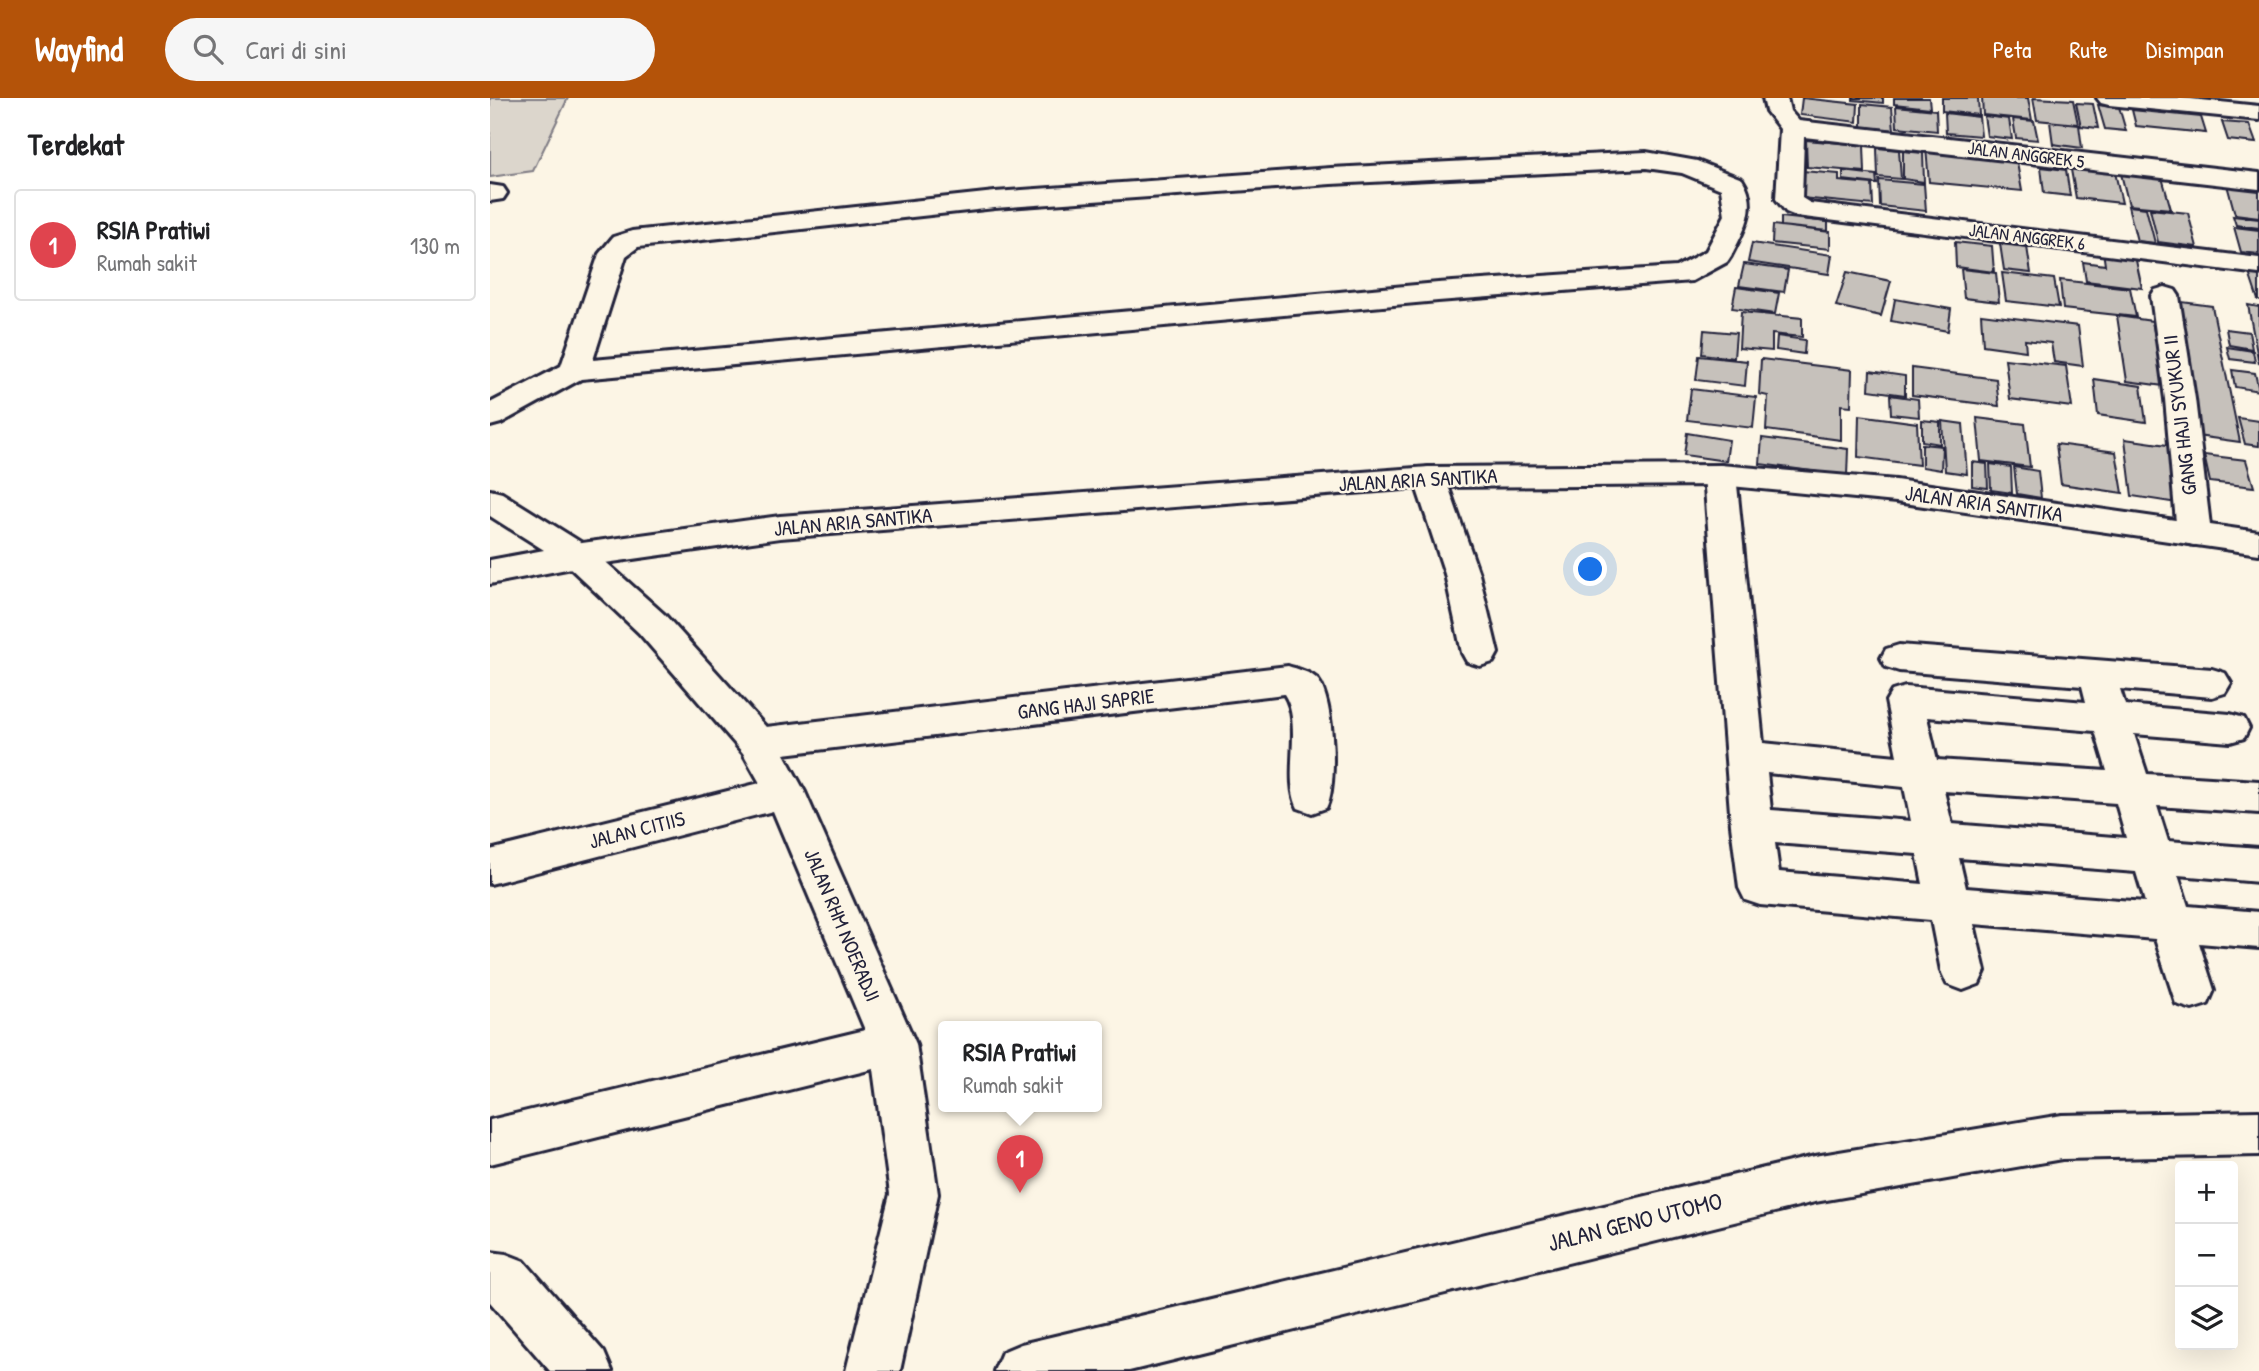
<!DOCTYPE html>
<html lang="id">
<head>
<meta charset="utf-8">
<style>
  :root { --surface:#fff; --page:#f6f6f6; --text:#202124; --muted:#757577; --line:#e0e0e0; --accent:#b45309 }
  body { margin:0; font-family:"Patrick Hand",sans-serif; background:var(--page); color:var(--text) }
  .controls { position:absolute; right:21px; bottom:21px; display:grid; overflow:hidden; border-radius:7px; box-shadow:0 7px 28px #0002 }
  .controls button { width:63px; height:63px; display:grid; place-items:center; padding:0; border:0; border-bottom:2px solid var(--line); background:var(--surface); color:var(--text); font:35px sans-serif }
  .you { position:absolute; left:1101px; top:472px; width:24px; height:24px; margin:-18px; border:5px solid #fff; border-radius:50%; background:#1a73e8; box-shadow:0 0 0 10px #1a73e833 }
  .badge { display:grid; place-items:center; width:46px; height:46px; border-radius:50%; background:var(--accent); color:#fff; font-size:23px; font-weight:700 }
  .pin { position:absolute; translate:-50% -58px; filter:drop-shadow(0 2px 4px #0008) }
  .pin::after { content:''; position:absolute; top:37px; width:24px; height:21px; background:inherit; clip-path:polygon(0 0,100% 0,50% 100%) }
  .popup { position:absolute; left:448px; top:923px; width:164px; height:91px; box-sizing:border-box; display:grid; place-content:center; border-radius:7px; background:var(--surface); filter:drop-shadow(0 2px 5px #0005); font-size:23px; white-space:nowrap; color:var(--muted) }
  .popup b { font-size:26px; color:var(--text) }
  .popup::after { content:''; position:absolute; left:50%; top:100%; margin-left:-14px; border:14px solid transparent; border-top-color:var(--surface) }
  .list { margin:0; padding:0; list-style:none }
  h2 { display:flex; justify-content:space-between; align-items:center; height:91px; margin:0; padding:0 28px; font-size:30px }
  h2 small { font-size:23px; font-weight:400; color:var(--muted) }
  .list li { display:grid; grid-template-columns:46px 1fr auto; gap:21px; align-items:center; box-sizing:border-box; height:112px; margin:0 14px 14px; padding:0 14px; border:2px solid var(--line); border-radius:7px }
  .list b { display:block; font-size:26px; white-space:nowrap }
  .list p { margin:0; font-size:23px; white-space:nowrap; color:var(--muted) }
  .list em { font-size:23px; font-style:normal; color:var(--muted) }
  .icon { flex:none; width:38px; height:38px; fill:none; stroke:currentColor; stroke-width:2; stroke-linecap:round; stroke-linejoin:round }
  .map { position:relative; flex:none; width:1769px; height:1273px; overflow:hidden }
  header { display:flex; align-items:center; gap:42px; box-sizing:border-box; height:98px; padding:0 35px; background:var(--accent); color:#fff }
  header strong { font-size:33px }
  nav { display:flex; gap:38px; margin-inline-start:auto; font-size:24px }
  .search { width:490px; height:63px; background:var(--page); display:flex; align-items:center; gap:18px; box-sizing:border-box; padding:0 24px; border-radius:38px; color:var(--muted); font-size:26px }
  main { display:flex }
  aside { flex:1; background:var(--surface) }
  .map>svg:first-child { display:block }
</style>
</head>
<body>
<header>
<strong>Wayfind</strong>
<div class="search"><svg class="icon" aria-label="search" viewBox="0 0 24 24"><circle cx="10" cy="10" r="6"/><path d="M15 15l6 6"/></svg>Cari di sini</div>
<nav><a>Peta</a><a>Rute</a><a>Disimpan</a></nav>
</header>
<main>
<aside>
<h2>Terdekat<small></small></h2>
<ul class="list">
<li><span class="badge" style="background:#e0444e">1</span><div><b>RSIA Pratiwi</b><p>Rumah sakit</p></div><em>130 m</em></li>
</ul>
</aside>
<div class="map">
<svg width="1769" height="1273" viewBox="0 0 1769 1273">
  <rect width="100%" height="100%" fill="#fcf5e5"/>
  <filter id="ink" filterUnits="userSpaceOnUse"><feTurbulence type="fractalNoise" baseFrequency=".0143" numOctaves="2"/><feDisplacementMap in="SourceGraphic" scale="14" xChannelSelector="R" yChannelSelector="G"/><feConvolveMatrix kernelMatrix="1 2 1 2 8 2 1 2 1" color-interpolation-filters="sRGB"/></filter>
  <g filter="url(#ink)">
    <path fill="#dcd6cc" stroke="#7f7c84" stroke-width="2" d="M0,0H78L43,73L0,79Z"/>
    <path fill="#c6c1bb" stroke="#22223b" stroke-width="2" d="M1312,0L1368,6L1367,24L1310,17Z
      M1363,0H1393V5L1363,2Z
      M1404,0H1439L1440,10L1404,6Z
      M1452,0H1488L1489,17L1452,13Z
      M1492,0H1538L1542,22L1493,17Z
      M1543,0L1583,2L1588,26L1547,22Z
      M1586,5L1603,6L1608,30L1591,28Z
      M1372,6L1402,9L1404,32L1372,29Z
      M1608,7L1629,9L1636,33L1615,31Z
      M1406,8L1446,12L1447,33L1407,29Z
      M1642,12L1711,19L1716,35L1646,28Z
      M1455,15L1489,19L1491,38L1456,35Z
      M1494,18L1519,21L1522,41L1497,38Z
      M1523,21L1544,23L1548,42L1526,40Z
      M1560,24L1589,27L1592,50L1563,46Z
      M1732,24L1759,26L1766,45L1738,42Z
      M1316,42L1374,47L1375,74L1317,69Z
      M1387,50L1409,52L1411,81L1388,79Z
      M1436,50L1526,59L1532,93L1439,84Z
      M1413,53L1433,55L1434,84L1413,81Z
      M1580,66L1624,70L1632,105L1586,100Z
      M1551,69L1576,72L1580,98L1554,95Z
      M1630,72L1671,76L1681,111L1639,107Z
      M1312,73L1349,76V83L1382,86L1383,107L1311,100Z
      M1353,73L1386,77L1387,86L1353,82Z
      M1389,82L1434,86L1436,113L1390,108Z
      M1737,87L1769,90V119L1745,116Z
      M1638,108L1656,110L1665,145L1647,143Z
      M1660,111L1698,115L1707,149L1668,144Z
      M1743,118L1769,121V130L1746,127Z
      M1291,119L1338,124V133L1291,128Z
      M1283,127L1340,134V151L1282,145Z
      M1744,129L1769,132V156L1751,154Z
      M1465,144L1502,148L1504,174L1466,169Z
      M1262,145L1342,157L1339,176L1258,164Z
      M1510,146L1537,149L1541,175L1514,172Z
      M1613,153L1645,158L1652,190L1596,183L1593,164L1615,167Z
      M1254,166L1298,172L1294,194L1249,188Z
      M1471,171L1506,175L1509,204L1474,200Z
      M1357,174L1401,183L1391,218L1346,208Z
      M1512,175L1564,181L1569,209L1516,203Z
      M1759,175L1769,176V202H1768Z
      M1570,182L1640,190L1646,219L1573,211Z
      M1246,189L1289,195L1285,216L1242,210Z
      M1405,201L1461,211L1458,233L1401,223Z
      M1684,203L1722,208L1750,344L1707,338Z
      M1758,207L1769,209V266Z
      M1251,214L1312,220V239L1282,236V253L1249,250Z
      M1491,216L1588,228L1593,268L1564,264L1561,245L1535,242L1536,253L1493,247Z
      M1627,218L1662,223L1674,288L1637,283Z
      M1736,231L1759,234L1762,251L1739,247Z
      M1214,232L1246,235L1244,260L1212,256Z
      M1287,238L1315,242L1314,256L1286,252Z
      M1737,249L1763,253L1765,264L1740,261Z
      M1209,258L1257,263L1255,288L1206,282Z
      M1271,261L1362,272L1361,308L1351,307V342L1276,332L1278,298L1269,296Z
      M1515,261L1576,268L1582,309L1520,301Z
      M1422,270L1506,281L1509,308L1422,297Z
      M1742,272L1765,275L1769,293L1745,289Z
      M1380,273L1415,278V297L1379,292Z
      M1604,281L1651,288L1656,324L1608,317Z
      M1201,291L1266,299L1263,330L1197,322Z
      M1400,297L1428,301L1429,319L1401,316Z
      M1369,317L1427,325L1429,367L1368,359Z
      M1487,320L1535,326L1540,369L1491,363Z
      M1748,320L1769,323V348L1755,346Z
      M1432,322L1450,324V346L1432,343Z
      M1452,323L1473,326L1477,376L1455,373Z
      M1197,335L1239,342L1236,363L1194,357Z
      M1272,340L1358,351L1357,378L1270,366Z
      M1635,341L1684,348L1694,406L1642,398Z
      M1432,346L1452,348L1451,372L1432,369Z
      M1566,346L1626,354L1633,395L1571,386Z
      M1714,357L1756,362L1764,389L1720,384Z
      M1482,364L1497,366L1498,390L1482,388Z
      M1500,366L1521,369L1522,395L1501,392Z
      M1524,369L1548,373L1551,400L1527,396Z"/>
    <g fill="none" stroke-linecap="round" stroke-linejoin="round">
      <g stroke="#22223b" stroke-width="6">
        <path id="minor" d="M1273,0H1297L1300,13L1309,23L1769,75V91L1314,39L1312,100L1320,105L1769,160V176L1306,118L1296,114L1286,101L1290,31L1276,13Z
          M1607,0H1691L1769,8V22L1619,7L1611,5Z
          M1156,54L1207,63L1252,81C1270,108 1253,134 1241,158L1237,164L1202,183L948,203L91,281L11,325L0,328V305L71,268L109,156L123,139L142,133L505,94L841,70ZM1156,70L1192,75L1231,91L1235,117L1216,153L1186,169L948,185L103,262L136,158L148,149L505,110L841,86Z
          M0,87L13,89L17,95L13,101L0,103Z
          M1675,189L1685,192L1689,198L1705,301L1721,436L1716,444L1704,447L1692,444L1687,436L1675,301L1661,198L1665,192Z
          M1230,367L1242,370L1246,377L1273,645L1407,658L1396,603L1402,593L1415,589L1596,604L1592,588L1409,573L1396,569L1391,560L1396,551L1409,547L1722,571L1735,575L1741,585L1735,595L1722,599L1630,591L1635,607L1740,616L1754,620L1759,630L1754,640L1740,644L1644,636L1657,676L1769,683V715L1667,708L1678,743L1769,750V784L1688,777L1698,808L1769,814V850L1709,845L1724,892L1718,906L1702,911L1686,906L1665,841L1484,826L1495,873L1489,886L1473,892L1457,886L1451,873L1441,822L1270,807L1255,802L1249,790L1241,727L1214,377L1218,370ZM1437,619L1605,633L1617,673L1447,662ZM1277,675L1414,689L1421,723L1281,712ZM1454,693L1626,705L1636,740L1462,726ZM1285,745L1427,756L1433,786L1289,774ZM1469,760L1646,774L1655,804L1476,790Z
          M939,369L951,372L955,379L989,476L1008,555L1003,564L990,568L977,564L972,555L955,476L923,379L927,372Z
          M87,445L99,449L175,517L276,629L798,568C807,571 821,574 828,582C844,602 848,688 836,710L822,715L808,710C792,679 814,626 794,596L294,656L315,694L426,946L448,1096L410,1273H356L400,1096L383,971L0,1066V1022L375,932L283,713L0,786V752L270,685L253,655L149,535L75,465L70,457L75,449Z
          M1769,1013V1057L1572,1061L1325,1104L639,1273H504L512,1254L531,1246L1325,1058L1572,1017Z
          M0,1154L16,1156L34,1163L114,1254L122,1273H60L0,1204Z"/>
      </g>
      <g stroke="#22223b" stroke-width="6">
        <path id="tertiary" d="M1230,367L1406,382L1769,434V456L1406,404L1230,387L939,389L290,440L87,469L0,486V462L54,452L0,418V392L12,395L92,445L290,418L939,369Z"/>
      </g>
      <use href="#minor" fill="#fcf5e5" fill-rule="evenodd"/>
      <use href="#tertiary" fill="#fcf5e5" fill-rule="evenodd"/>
    </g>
  </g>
  <g text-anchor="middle" stroke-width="5" stroke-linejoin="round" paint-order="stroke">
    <g font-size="18" fill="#22223b" stroke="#fcf5e5">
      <text transform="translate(1536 57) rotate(7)" y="6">JALAN ANGGREK 5</text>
      <text transform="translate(1537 139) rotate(7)" y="6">JALAN ANGGREK 6</text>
    </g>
    <g font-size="21" fill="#22223b" stroke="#fcf5e5">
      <text transform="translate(1690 317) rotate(-97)" y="7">GANG HAJI SYUKUR II</text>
      <text transform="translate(928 382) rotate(-3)" y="7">JALAN ARIA SANTIKA</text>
      <text transform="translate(1494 406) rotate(8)" y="7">JALAN ARIA SANTIKA</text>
      <text transform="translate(363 424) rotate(-5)" y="7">JALAN ARIA SANTIKA</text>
      <text transform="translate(596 606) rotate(-7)" y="7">GANG HAJI SAPRIE</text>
      <text transform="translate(147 732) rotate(-14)" y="7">JALAN CITIIS</text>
      <text transform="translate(352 827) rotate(67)" y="7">JALAN RHM NOERADJI</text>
    </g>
    <g font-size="24" fill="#22223b" stroke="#fcf5e5">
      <text transform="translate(1145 1124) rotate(-14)" y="8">JALAN GENO UTOMO</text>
    </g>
  </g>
</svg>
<div class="controls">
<button>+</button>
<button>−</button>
<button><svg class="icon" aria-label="layers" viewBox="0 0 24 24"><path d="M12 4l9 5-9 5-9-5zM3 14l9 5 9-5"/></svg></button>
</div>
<div class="you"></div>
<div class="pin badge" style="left:530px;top:1095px;background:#e0444e">1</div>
<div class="popup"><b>RSIA Pratiwi</b>Rumah sakit</div>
</div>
</main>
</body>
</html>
